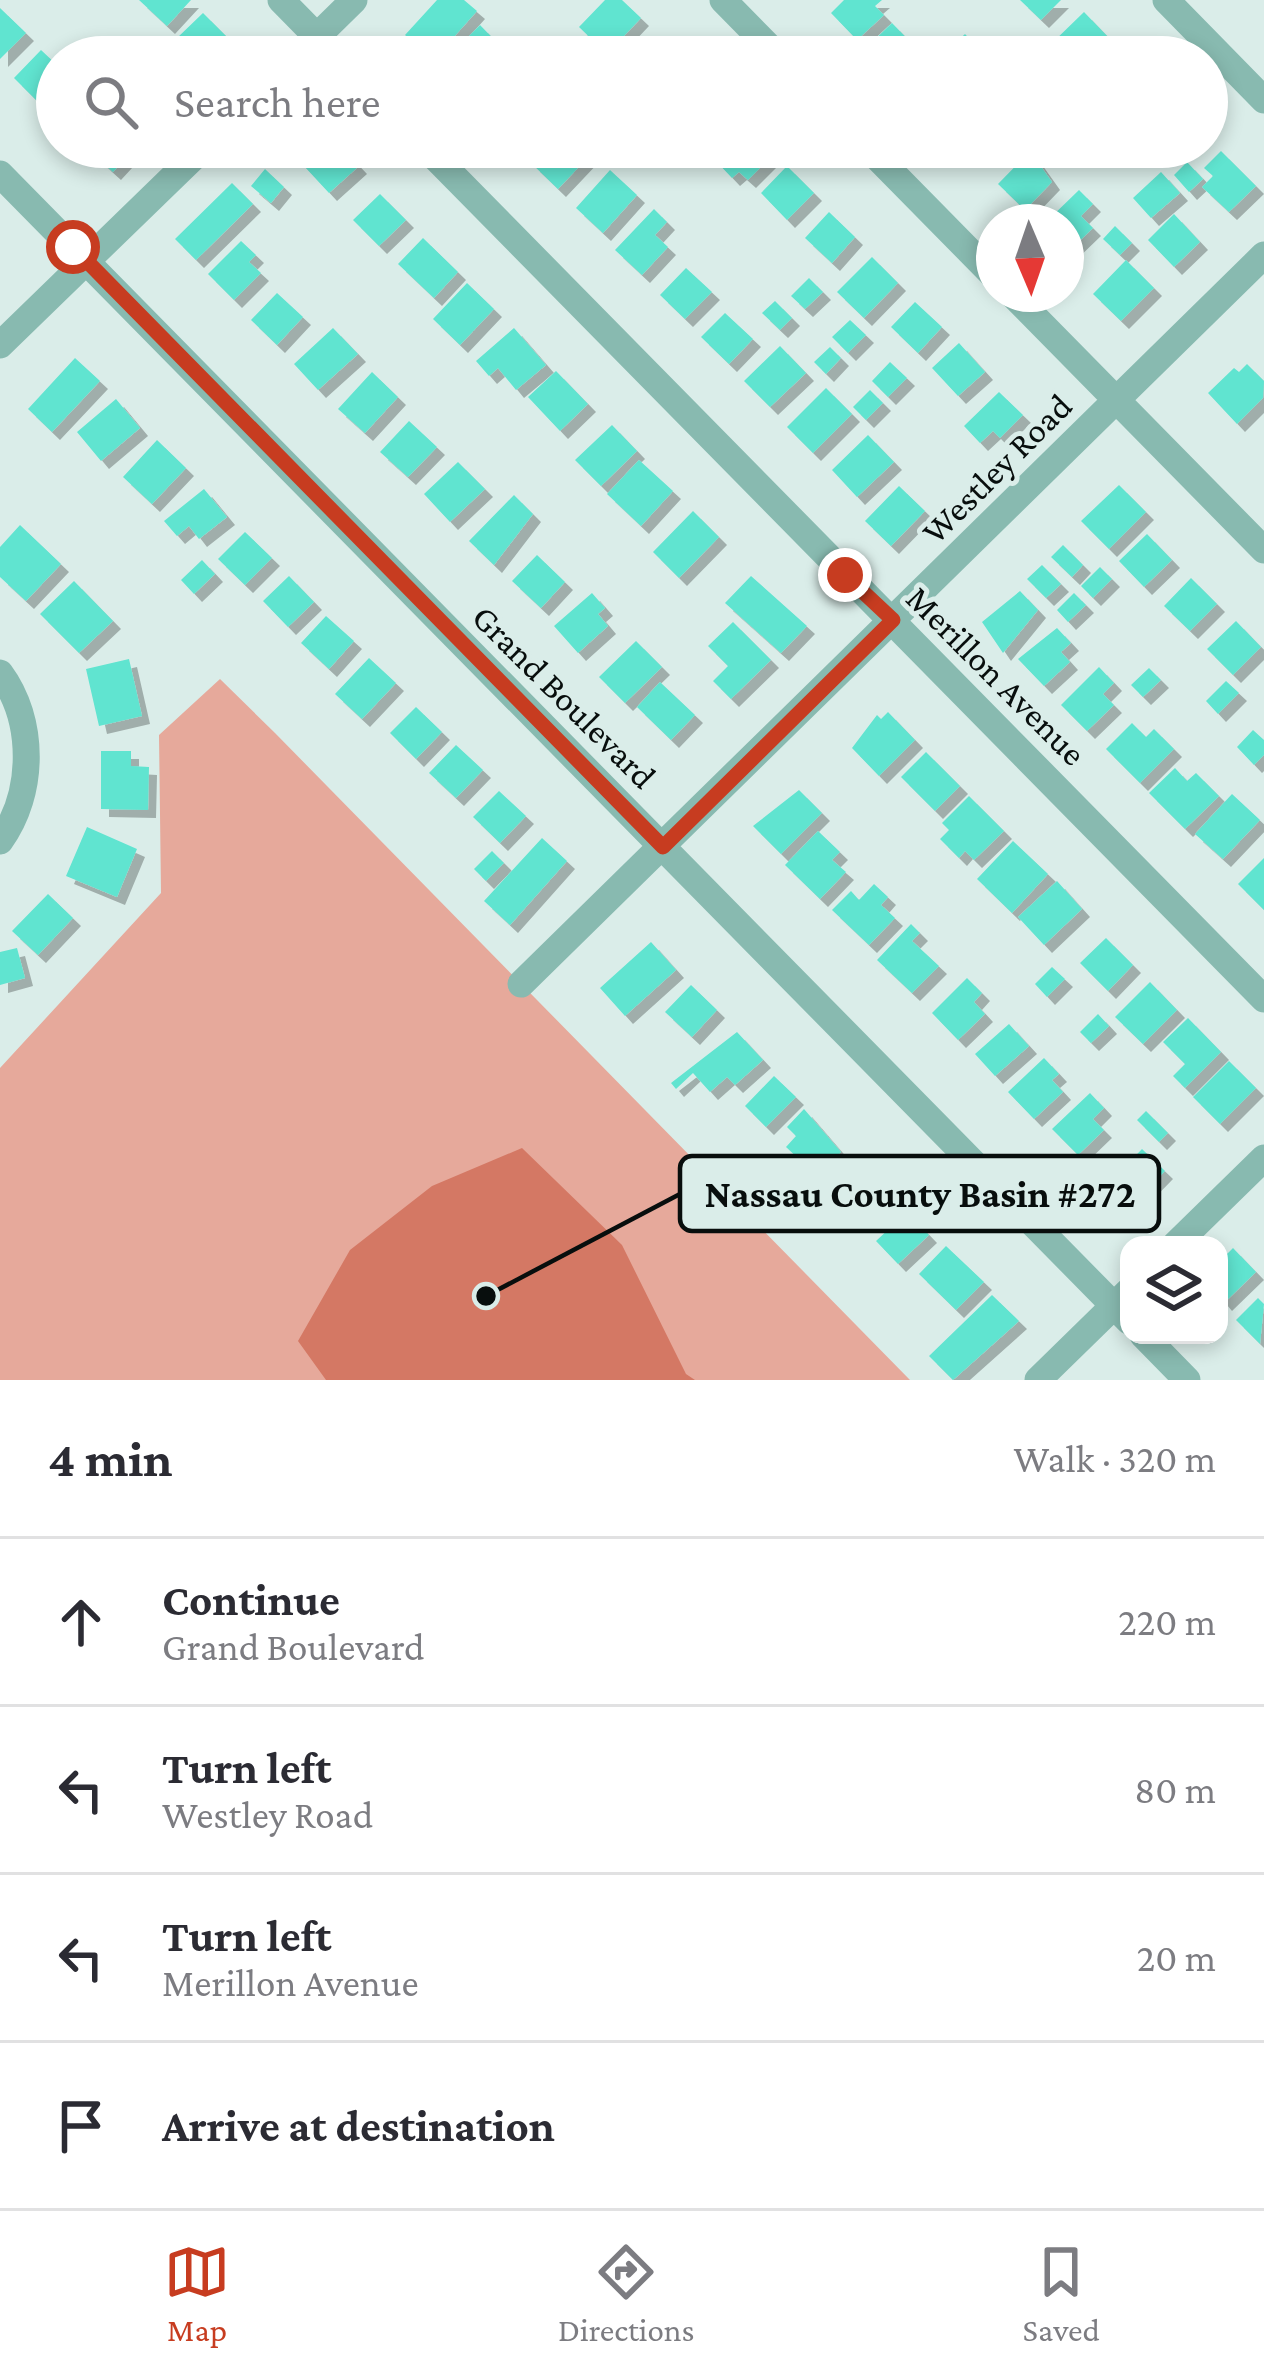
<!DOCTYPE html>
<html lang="en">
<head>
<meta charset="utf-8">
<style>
  :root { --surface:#fff; --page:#f2f2f3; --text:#2b2b33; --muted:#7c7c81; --line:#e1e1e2; --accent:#c73c20 }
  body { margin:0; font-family:"Crimson Pro",serif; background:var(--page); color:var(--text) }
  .controls { position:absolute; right:36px; bottom:36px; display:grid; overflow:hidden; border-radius:24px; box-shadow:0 6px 18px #0003 }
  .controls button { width:108px; height:108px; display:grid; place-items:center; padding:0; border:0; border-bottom:3px solid var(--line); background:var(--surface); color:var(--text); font:60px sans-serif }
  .compass { position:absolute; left:976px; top:204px; width:108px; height:108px; border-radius:50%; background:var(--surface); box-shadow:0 6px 18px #0003; rotate:178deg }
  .stop { position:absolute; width:36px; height:36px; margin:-27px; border:9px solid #c73c20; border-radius:50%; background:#fff }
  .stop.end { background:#c73c20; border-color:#fff; box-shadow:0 3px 12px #0008 }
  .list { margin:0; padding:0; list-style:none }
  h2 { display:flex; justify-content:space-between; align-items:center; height:156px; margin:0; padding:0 48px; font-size:51px }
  h2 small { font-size:39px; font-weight:400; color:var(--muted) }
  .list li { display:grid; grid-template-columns:78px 1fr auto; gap:36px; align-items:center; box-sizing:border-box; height:168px; padding:0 48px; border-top:3px solid var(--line) }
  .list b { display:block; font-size:45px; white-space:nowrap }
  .list p { margin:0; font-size:39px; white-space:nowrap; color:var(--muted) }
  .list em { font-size:39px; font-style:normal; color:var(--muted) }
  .icon { flex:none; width:66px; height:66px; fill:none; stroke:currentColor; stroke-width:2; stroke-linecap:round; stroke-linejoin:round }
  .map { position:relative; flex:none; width:1264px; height:1380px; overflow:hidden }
  .search { position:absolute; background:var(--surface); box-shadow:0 6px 18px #0003; left:36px; right:36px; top:36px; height:132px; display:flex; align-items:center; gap:30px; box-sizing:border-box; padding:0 42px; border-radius:66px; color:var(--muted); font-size:45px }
  .sheet { height:828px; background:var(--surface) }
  nav { display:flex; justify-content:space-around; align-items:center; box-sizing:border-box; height:168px; border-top:3px solid var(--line); background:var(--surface); font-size:33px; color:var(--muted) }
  nav a { display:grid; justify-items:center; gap:6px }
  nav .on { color:var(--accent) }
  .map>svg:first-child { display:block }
</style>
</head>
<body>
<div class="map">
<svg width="1264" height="1380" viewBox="0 0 1264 1380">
  <defs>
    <filter id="shadow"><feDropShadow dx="8" dy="8" stdDeviation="0" flood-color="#0004"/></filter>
  </defs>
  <rect width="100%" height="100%" fill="#daede9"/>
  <path fill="#e6a99b" d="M220,679L275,733L910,1380H0V1068L161,893L159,735Z"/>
  <path fill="#d47864" d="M522,1148L622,1245L686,1374L695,1380H326L298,1341L350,1250L432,1186Z"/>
  <path fill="#60e4d0" filter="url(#shadow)" d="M139,0H191L167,26Z
    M437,0H464L477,11L436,57H429L405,35Z
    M605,0H622L641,18L607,54L579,27Z
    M844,0H882L875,6L884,15L857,40L831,13Z
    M1020,0H1061L1041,20Z
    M0,8L26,33L0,59Z
    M1084,12L1109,38L1090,57H1059L1049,46Z
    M203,13L229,39L210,57H194L176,39Z
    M892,23L925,57H877L867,47Z
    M480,25L511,57H448Z
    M965,34L980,50L973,57H957L949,49Z
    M660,37L681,57H640Z
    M41,50L57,65V84L39,103L14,78Z
    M101,147H136L113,172L94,155Z
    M296,147H341L359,166L329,193L291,152Z
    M549,147H588L593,152L558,189L532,164Z
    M729,147H763L772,156L748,180L739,172L732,178L715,160Z
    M1030,151L1052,182L1025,210L998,184Z
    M1221,151L1256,186L1229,212L1202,187L1213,176L1204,168Z
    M1187,162L1203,179L1189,192L1174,175Z
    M787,166L814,193L787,220L761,193Z
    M265,169L284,187L271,203L251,186Z
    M610,170L637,195L603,233L576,208Z
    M1161,172L1180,193L1151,218L1133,198Z
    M232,183L253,204L196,260L175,239Z
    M1079,190L1093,204L1081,216L1093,228L1066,254V222H1046Z
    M380,194L406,220L379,246L353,220Z
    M654,209L667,222L655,235L668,247L642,275L615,250Z
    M829,212L855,237L832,263L805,238Z
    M1174,214L1200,242L1174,267L1148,240Z
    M1115,226L1132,243L1120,255L1103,239Z
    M423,238L458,272L434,298L398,264Z
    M241,241L256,255L249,262L261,273L234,300L208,274Z
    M872,257L898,283L864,318L837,292Z
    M1126,260L1154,288L1121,321L1093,294Z
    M686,268L712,292L685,319L660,295Z
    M809,278L823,292L805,309L791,296Z
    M467,283L494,309L460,345L433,319Z
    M277,293L303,317L277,345L251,320Z
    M775,301L792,318L780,330L762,313Z
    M915,302L942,327L918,353L891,327Z
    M725,313L753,339L729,364L701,337Z
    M850,320L866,335L848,353L832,337Z
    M333,328L358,354L318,390L294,364Z
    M514,328L546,365L516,390L498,368L489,376L476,361Z
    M959,343L985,372L958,396L932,368Z
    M780,346L806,373L770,407L744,381Z
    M830,347L841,358L826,374L814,362Z
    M75,358L100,381L52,432L28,409Z
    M890,362L907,378L888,397L872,381Z
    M1247,364L1264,381L1263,398L1237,424L1208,393L1234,368L1239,372Z
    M556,371L588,404L560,431L528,397Z
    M372,372L398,397L365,433L338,409Z
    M826,388L852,414L813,453L787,427Z
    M870,390L883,403L866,420L853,407Z
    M999,392L1023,415L1000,438L993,431L980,443L964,426Z
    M116,399L140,428L101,461L77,432Z
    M409,421L437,447L408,477L380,452Z
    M612,425L637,451L601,486L575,460Z
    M868,435L894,462L857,497L832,470Z
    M157,440L186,468L152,504L123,477Z
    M639,460L673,491L641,526L607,494Z
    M458,462L485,489L450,522L424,494Z
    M1119,485L1146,512L1109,549L1081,521Z
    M899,486L925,511L891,546L865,521Z
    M204,489L227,517L199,539L189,526L177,536L164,521Z
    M514,495L533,514L494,565L469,541Z
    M693,511L719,537L679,578L653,552Z
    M20,525L61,564L26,601L0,577V547Z
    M245,532L272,558L245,585L218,559Z
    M1147,534L1172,560L1144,587L1119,561Z
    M1063,545L1083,565L1072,577L1051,557Z
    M537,555L565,582L541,608L512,581Z
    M202,560L215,574L194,594L181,580Z
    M1042,565L1061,584L1046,598L1027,579Z
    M1100,567L1112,579L1093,598L1081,586Z
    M289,576L314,602L288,627L263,601Z
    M751,576L807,626L781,653L725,603Z
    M1191,578L1217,604L1190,631L1164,606Z
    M74,581L113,621L79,653L40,614Z
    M1020,591L1038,610L1003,653L982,622Z
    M592,593L605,608L598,614L608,626L578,653L554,626Z
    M1074,593L1086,605L1068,622L1057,610Z
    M326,616L354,641L329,669L301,643Z
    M1236,621L1261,647L1233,675L1207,649Z
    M733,622L771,660L731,699L713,681L728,666L708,646Z
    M1057,628L1071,643L1061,652L1070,662L1044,686L1018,659Z
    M636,641L662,667L625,703L599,677Z
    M369,658L396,683L362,719L335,694Z
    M129,659L142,716L99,726L86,669Z
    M1099,667L1114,683L1103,694L1114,705L1087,731L1061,705Z
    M1149,668L1161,680L1143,697L1131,685Z
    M1226,681L1239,693L1218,714L1206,701Z
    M660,682L695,715L671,740L637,707Z
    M416,707L442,732L416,759L390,733Z
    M888,712L915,740L879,776L852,748L877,715L881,719Z
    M1132,723L1146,737L1154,729L1174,749L1140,783L1106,749Z
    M1253,730L1264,740V755L1254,765L1237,747Z
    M456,745L483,770L456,798L429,773Z
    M101,751H131V766L149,767L148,810L101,809Z
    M926,752L960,786L935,811L901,777Z
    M1175,768L1187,781L1196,773L1219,796L1185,829L1149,793Z
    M799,790L822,813L781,854L753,826Z
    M499,791L526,816L500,843L473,817Z
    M1232,794L1260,820L1223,859L1195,834Z
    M969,796L1004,831L974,860L965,851L959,858L940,839L949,830L942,823Z
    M87,827L137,849L117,897L66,876Z
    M818,831L840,852L832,860L846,872L820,899L785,865Z
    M542,838L567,861L510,925L484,901Z
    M1013,841L1048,874L1012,913L977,879Z
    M492,851L504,863L486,881L474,869Z
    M1264,858V910L1238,884Z
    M1057,881L1082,909L1044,945L1018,917Z
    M874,884L888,897L881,905L895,918L869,945L832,910L851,891L859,900Z
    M48,894L73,918L38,955L12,931Z
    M911,924L920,933L912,941L939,966L912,993L877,960Z
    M1106,938L1133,965L1108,991L1080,963Z
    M651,942L676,970L625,1016L600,988Z
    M17,948L25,978L0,985V952Z
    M1052,967L1065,979L1047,997L1035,984Z
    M967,978L982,993L974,1002L985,1014L958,1040L932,1013Z
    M1150,982L1177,1010L1143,1044L1115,1017Z
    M691,985L717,1010L692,1037L665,1012Z
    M1098,1014L1109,1026L1091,1043L1080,1032Z
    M1188,1018L1221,1052L1185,1088L1173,1076L1185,1064L1163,1042Z
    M1009,1024L1029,1046L995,1076L975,1054Z
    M737,1032L763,1060L735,1085L727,1077L710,1092L693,1073L676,1089L671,1083Z
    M1044,1058L1059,1074L1052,1080L1063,1092L1034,1119L1008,1092Z
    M1229,1061L1256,1088L1220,1124L1193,1097Z
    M774,1076L796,1097L766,1127L745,1106Z
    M1090,1093L1104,1108L1093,1119L1104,1130L1078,1155L1052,1129Z
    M804,1109L841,1152L818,1177L786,1147L796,1136L787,1127Z
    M1146,1111L1168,1133L1159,1142L1137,1120Z
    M1142,1149L1165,1171L1130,1207L1107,1185Z
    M907,1212L929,1235L898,1264L876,1241Z
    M946,1246L984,1282L956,1310L919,1274Z
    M1233,1248L1256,1272L1224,1303L1219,1297V1262Z
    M992,1295L1019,1321L953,1380L929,1356Z
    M1258,1298L1264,1304L1260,1344L1236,1320Z"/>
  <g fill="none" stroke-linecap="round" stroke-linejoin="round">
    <path stroke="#88bab0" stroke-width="27" d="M281,0L337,57
      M723,0L779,57
      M1166,0L1264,100
      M296,57L354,0
      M425,147L1264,999
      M867,147L994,276
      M0,174L1129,1321
      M1012,294L1264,550
      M0,345L204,147
      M0,673C35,720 35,793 0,841
      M521,984L1264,255
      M1175,1245L1264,1158
      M1143,1335L1187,1380
      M1038,1380L1129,1291"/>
  </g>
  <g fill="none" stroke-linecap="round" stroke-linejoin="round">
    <path stroke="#c73c20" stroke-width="15" d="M73,247L663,847L893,620L845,575"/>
  </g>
  <g text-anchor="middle" stroke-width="10" stroke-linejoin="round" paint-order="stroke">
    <g font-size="36" fill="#080e0d" stroke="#daede9">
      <text transform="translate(996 468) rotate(-45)" y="13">Westley Road</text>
      <text transform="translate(997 675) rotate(45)" y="13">Merillon Avenue</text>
      <text transform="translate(565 696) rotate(45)" y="13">Grand Boulevard</text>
    </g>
  </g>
  <path fill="none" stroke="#080e0d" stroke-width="4.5" d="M486 1296L680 1194"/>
  <circle fill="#080e0d" stroke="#daede9" stroke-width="4.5" cx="486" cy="1296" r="12"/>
  <rect fill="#daede9" stroke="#080e0d" stroke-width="4.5" x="680" y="1156" width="479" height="75" rx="12"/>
  <g font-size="39" text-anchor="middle" font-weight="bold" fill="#080e0d">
    <text x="920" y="1207">Nassau County Basin #272</text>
  </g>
</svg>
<div class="controls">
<button><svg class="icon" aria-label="layers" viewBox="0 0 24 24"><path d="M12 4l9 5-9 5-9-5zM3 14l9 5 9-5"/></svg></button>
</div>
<svg class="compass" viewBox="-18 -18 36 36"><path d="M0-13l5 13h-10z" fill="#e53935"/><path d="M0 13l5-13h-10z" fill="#7c7c81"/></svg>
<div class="stop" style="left:73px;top:247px"></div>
<div class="stop end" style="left:845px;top:575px"></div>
<div class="search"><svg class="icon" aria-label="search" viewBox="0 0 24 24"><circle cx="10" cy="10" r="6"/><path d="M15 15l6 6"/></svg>Search here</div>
</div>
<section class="sheet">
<h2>4 min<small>Walk · 320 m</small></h2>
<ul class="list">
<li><svg class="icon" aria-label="ahead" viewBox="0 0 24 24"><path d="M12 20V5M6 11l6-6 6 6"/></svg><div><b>Continue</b><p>Grand Boulevard</p></div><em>220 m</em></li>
<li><svg class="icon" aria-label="left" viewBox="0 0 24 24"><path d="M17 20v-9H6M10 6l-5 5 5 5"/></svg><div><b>Turn left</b><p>Westley Road</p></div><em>80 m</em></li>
<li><svg class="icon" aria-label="left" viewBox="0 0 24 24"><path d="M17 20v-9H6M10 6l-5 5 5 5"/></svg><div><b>Turn left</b><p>Merillon Avenue</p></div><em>20 m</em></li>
<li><svg class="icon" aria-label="arrive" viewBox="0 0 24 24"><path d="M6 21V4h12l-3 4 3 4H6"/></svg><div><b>Arrive at destination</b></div></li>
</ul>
</section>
<nav>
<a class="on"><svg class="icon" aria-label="map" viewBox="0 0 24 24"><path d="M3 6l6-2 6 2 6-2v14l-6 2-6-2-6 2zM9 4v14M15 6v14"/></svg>Map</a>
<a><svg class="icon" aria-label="directions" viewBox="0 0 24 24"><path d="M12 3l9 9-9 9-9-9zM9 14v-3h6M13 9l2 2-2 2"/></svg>Directions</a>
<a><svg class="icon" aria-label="saved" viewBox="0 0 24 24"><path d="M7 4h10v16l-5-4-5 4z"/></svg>Saved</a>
</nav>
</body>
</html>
